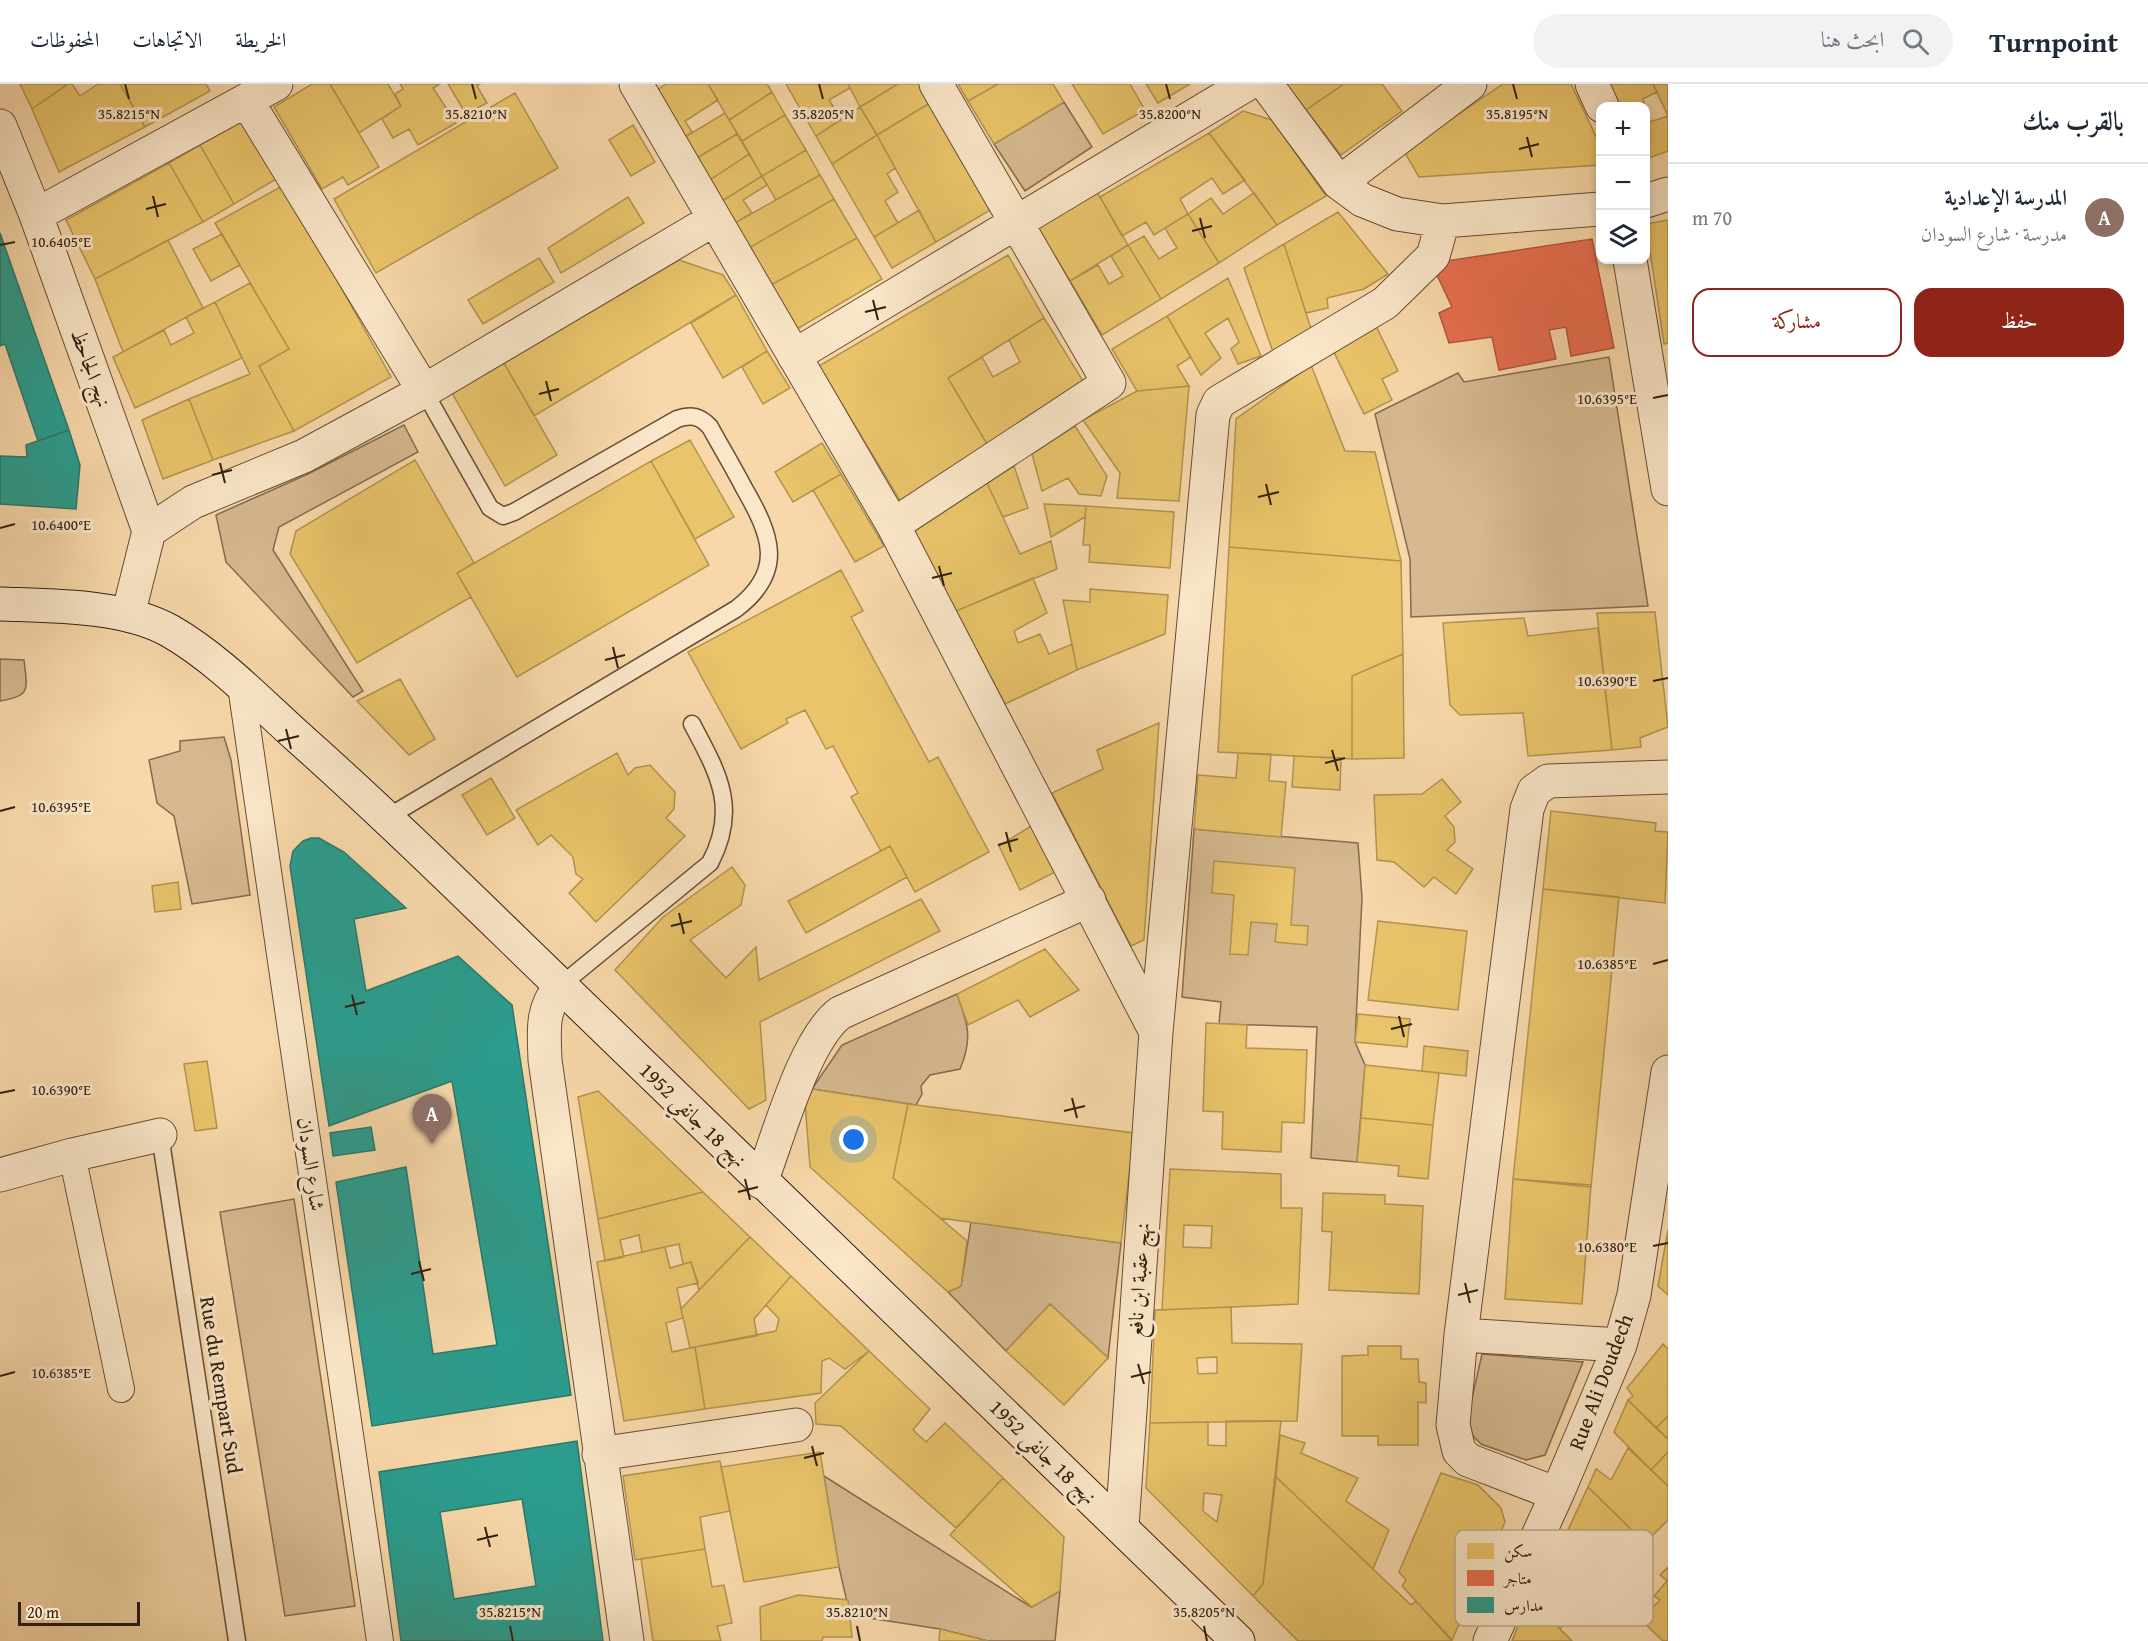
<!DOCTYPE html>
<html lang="ar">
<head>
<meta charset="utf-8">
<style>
  :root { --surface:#fff; --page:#f2f2f3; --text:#1f2937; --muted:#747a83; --line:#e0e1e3; --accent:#8f2418 }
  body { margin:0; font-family:"Gentium Book Plus",Amiri,serif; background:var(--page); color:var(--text); direction:rtl }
  .controls { position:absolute; right:18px; top:18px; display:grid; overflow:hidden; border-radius:12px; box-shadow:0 3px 9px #0003 }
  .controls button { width:54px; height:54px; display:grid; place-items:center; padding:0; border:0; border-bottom:2px solid var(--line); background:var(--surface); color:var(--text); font:30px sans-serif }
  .scale { position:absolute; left:18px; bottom:15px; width:122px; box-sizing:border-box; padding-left:6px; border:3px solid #322010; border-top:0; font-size:16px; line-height:21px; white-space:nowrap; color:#322010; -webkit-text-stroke:4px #fae6c8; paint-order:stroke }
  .you { position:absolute; left:854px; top:1056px; width:21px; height:21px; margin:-15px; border:4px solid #fff; border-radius:50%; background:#1a73e8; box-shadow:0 0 0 9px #1a73e833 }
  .badge { display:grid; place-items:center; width:39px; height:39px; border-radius:50%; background:var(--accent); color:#fff; font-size:20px; font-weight:700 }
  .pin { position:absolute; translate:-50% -50px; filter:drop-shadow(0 2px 3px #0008) }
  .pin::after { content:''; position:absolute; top:32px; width:21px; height:18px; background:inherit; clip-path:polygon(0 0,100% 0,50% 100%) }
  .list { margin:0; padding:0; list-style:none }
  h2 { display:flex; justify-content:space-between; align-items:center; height:78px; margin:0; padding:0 24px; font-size:26px }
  h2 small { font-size:20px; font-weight:400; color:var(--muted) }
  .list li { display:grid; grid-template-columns:39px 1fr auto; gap:18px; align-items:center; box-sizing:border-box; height:108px; padding:0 24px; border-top:2px solid var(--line) }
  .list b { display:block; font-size:22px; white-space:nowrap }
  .list p { margin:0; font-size:20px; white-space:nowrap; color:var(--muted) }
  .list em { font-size:20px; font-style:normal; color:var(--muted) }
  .actions { display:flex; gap:12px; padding:18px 24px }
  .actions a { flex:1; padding:14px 0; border:2px solid var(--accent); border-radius:18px; text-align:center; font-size:21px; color:var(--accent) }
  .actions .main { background:var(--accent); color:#fff }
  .icon { flex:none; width:33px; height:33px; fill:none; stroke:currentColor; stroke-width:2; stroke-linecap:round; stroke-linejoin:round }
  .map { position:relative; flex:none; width:1668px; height:1557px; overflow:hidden; direction:ltr }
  header { display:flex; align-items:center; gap:36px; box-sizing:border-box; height:84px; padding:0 30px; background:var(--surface); border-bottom:2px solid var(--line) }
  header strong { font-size:28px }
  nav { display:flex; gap:33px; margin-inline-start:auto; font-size:21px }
  .search { width:420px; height:54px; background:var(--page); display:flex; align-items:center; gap:15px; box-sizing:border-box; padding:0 21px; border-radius:33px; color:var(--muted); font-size:22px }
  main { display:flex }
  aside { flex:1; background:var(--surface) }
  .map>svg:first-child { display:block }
</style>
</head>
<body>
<header>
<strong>Turnpoint</strong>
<div class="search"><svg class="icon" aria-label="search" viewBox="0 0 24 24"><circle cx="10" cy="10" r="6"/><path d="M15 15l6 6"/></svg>ابحث هنا</div>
<nav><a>الخريطة</a><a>الاتجاهات</a><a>المحفوظات</a></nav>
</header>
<main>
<aside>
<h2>بالقرب منك<small></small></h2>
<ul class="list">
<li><span class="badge" style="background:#8d6e63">A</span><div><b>المدرسة الإعدادية</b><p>مدرسة · شارع السودان</p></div><em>70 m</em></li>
</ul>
<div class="actions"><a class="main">حفظ</a><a>مشاركة</a></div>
</aside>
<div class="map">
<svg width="1668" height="1557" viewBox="0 0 1668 1557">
  <rect width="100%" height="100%" fill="#f8d8aa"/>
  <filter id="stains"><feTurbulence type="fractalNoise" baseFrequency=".00333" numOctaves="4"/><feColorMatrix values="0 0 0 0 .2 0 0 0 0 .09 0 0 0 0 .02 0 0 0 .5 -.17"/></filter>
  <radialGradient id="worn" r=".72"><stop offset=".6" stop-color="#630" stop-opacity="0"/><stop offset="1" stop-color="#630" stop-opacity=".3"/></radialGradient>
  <path fill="#d6b990" stroke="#846c50" stroke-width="1.5" d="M1064,18L1092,63L1025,107L994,60Z
    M1609,273L1648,522L1411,533L1410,475L1375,330L1458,289L1464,298Z
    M404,341L418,368L279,443L273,466L363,607L353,613L226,478L216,431L308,390Z
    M0,575L24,576C27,605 32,612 0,617Z
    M224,653L231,676L250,811L192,820L174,732L157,719L149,676L180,667V657Z
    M1194,745L1358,759L1362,814L1355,958L1365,981L1357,1078L1311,1074L1317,943L1219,940L1221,918L1182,913Z
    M957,910C968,940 973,954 960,985L930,991L921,1002L922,1010L916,1021L812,1005L842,961Z
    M294,1115L355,1522L285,1532L220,1128Z
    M971,1138L1121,1159L1108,1274L1050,1220L1006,1267L948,1208L961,1202Z
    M1482,1270L1583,1278L1545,1371L1526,1376L1481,1360L1472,1351L1468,1332Z
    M824,1392L1031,1523L1060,1507L1055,1557H988L940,1545L850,1531L839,1483Z"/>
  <path fill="#e9c46a" stroke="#b2934f" stroke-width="1.5" fill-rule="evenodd" d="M20,0H68L32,25Z
    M68,0H72L80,12L98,0H120L145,43L59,88L32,25Z
    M120,0H206L210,7L145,43Z
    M312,0H330L379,83L348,101L343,93L322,105L274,23Z
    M330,0H388L401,22L359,49Z
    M400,0H440L433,4L456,39L418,61L409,45L393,54L382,35L401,22L395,10L403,5Z
    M448,0H480L477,2L487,19L466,30Z
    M666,0H708L718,16L685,37L692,48L685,53L657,6Z
    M708,0H767L772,8L729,36Z
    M786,0H848L850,4L829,16L841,35L816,52Z
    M848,0H898L860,23Z
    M898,0H920L930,19L877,51L860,23Z
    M958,0H998L968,17Z
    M998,0H1053L1064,18L994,60L968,17Z
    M1072,0H1130L1145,26L1103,50Z
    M1146,0H1190L1158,19Z
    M1286,0H1344L1306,26Z
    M1344,0H1382L1402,27L1341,71L1306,26Z
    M1503,0H1571L1600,61V81L1419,93L1404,67Z
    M1611,0H1653L1657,8L1643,15L1645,22H1614L1606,3Z
    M1653,0H1668V32Z
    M772,8L785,31L742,57L729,36Z
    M515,9L558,84L376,189L334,115Z
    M930,19L992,125L936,158L877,51Z
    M860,23L877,51L832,80L816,52Z
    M1646,24L1650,38L1668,32V67L1646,75Z
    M1243,27L1272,36L1326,112L1277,141L1209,49Z
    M725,29L737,50L697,74L685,53Z
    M785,31L806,66L762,92L742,57Z
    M243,37L278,94L234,120L200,61Z
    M633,41L655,78L631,92L609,56Z
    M1209,49L1245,96L1223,110L1212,94L1180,115L1188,130L1154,151L1146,138L1122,152L1100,113Z
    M737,50L749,70L710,96L697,74Z
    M877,51L895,84L887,90L898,108L885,117L898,139L874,153L832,80Z
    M200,61L234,120L203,138L169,79Z
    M806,66L820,91L776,116L762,92Z
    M749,70L762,92L722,117L710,96Z
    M169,79L203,138L95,195L66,136Z
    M820,91L834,115L749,164L735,139Z
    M762,92L767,101L743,116L752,129L735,139L722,117Z
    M284,101L391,293L294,347L259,282L289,265L215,139Z
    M1097,108L1128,161L1070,197L1038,144Z
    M1254,109L1277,141L1219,179L1188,130L1211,114L1223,130Z
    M628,113L644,139L561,189L548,164Z
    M834,115L857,154L771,201L749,164Z
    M919,126L936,158L892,184L874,153Z
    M1338,128L1388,190L1364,205L1327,214L1328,224L1306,229L1284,160Z
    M1188,130L1219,179L1161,215L1128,161L1144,152L1159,175L1177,164L1165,144Z
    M1668,136V259L1664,260L1646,140Z
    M222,150L240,181L211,197L193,165Z
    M857,154L882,195L797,245L771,201Z
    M168,156L203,224L123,268L95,195Z
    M1284,160L1314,254L1273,268L1244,184Z
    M1128,161L1161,215L1102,251L1070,197L1098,181L1109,200L1123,192L1111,172Z
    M1008,171L1044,234L948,294L987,360L901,418L819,282Z
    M539,174L554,198L483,240L468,216Z
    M679,176L723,191L736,211L534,332L504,279Z
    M1228,194L1261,272L1238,280L1231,265L1239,258L1228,234L1205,249L1221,274L1201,291L1167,232Z
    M250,199L289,265L259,282L294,347L213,376L189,315L250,290L215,218Z
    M736,211L767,267L723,294L691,239Z
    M215,218L242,274L135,324L113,273L164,246L171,261L194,249L186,233Z
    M1167,232L1191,273L1177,282L1189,302L1137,307L1112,265Z
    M1044,234L1083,297L987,360L948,294L982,273L993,293L1020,278L1009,256Z
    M1374,238L1398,287L1382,295L1392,316L1364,330L1330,260Z
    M767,267L790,304L763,320L742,283Z
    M504,279L557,371L505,402L452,309Z
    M1311,281L1345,367L1375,368L1401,477L1229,463L1236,335Z
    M1189,302L1179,417L1117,414L1120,389L1083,336L1137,307Z
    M189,315L213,376L163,395L142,336Z
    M1075,342L1107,392L1101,412L1079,410L1068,394L1042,407L1032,370Z
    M690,356L734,433L695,455L651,377Z
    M822,359L841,390L793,418L775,388Z
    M415,376L474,479L457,489L471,513L357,579L290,470L296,447Z
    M651,377L709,481L517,593L457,489Z
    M1014,382L1028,424L1003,433L987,399Z
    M841,390L884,462L855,478L813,406Z
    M987,399L1020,470L1051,457L1057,485L956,527L914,448Z
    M1044,420L1086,422L1085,433L1051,453Z
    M1086,422L1174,428L1170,484L1089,478L1090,461H1083Z
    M1229,463L1401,477L1403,570L1352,592V675L1218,668Z
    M841,486L863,527L851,533L929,678L938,673L989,768L915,808L890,762L881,767L851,713L858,709L833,662L826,665L805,626L786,635L788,639L741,665L688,568Z
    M1033,494L1047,529L1014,547L1018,559L1040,550L1049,570L1072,560L1077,586L1005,620L956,527Z
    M1090,505L1168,511L1165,550L1077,586L1063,516L1090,518Z
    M1655,528L1668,643L1640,654L1641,663L1612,666L1597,529Z
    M1524,534L1528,552L1598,544L1612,666L1528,672L1523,629L1460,631L1450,621L1443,539Z
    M1403,570L1404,674L1352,675V592Z
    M400,595L435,655L409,671L357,617Z
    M1159,639L1144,856L1131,862L1052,709L1103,685L1097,666Z
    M617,669L628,691L635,684L650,681L675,708L674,725L666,734L685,752L596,838L569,809L583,795L576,790L573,773L551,751L538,761L516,726Z
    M1238,669L1271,670L1269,697L1286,698L1281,753L1194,745L1198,691L1236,694Z
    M1294,672L1341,674L1340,706L1292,703Z
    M491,694L515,734L487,751L462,711Z
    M1442,695L1461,718L1445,732L1454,743L1455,758L1447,766L1473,785L1456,810L1434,793L1424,803L1394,778L1377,776L1374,711L1422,710Z
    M1551,727L1656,739L1655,747L1668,748L1665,819L1543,805Z
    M1031,742L1055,788L1020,806L999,762Z
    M890,762L907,793L806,849L788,817Z
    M1214,777L1295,784L1291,841L1308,842L1307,861L1275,858L1277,840L1251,838L1248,871L1230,870L1234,811L1212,809Z
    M732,783L745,801L741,821L690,856L726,894L756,863L759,896L921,815L940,847L760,938L766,1016L749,1025L615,886L663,833Z
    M178,798L181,825L155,828L152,802Z
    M1543,805L1619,813L1591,1103L1513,1095Z
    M1378,837L1467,847L1458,926L1368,916Z
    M1045,865L1079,906L1030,933L1018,916L968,941L957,910Z
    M1358,930L1410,935L1407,963L1355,958Z
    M1206,939L1247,941L1246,964L1307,966L1304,1039L1282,1038L1281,1068L1222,1065L1223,1028L1203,1027Z
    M1424,962L1468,967L1466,992L1422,987Z
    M207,977L217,1044L195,1047L184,980Z
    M1365,981L1439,989L1433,1041L1361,1034Z
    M812,1005L908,1020L893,1094L967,1157L961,1202L948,1208L810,1083L805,1019Z
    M598,1007L703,1108L598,1135L578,1013Z
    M908,1020L1134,1049L1121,1159L940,1134L893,1094Z
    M1361,1034L1433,1041L1428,1095L1398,1092L1399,1082L1357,1078Z
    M1170,1085L1281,1090V1124H1302L1298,1220L1162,1226ZM1184,1141L1212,1142L1211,1164L1183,1163Z
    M1513,1095L1591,1101L1582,1220L1505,1215Z
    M703,1108L750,1153L699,1206L691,1178L683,1180L679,1160L642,1168L639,1151L620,1156L624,1173L605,1177L598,1135Z
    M1323,1109L1385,1111V1120L1423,1122L1419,1210L1329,1206L1332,1148L1322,1147Z
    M1668,1146V1211L1658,1202Z
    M750,1153L791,1192L754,1235L757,1252L690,1264L681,1225Z
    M665,1163L670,1184L691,1178L698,1199L677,1204L683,1234L666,1239L672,1268L695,1263L705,1325L624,1337L597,1178Z
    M791,1192L869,1267L845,1285L829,1274L822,1277L821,1309L705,1325L695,1263L776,1247L779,1235L766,1221Z
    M1050,1220L1108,1274L1064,1321L1006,1267Z
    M1231,1223L1232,1259L1302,1260L1297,1337L1150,1339L1155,1226ZM1217,1273V1289L1198,1290L1197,1274Z
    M1663,1260L1668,1265V1332L1656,1344L1628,1316L1633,1312L1627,1304Z
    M1368,1262H1401V1275H1418L1419,1298L1426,1299V1319L1418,1318V1361H1378V1352H1342V1272L1368,1271Z
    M869,1267L930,1325L913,1346L926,1358L945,1339L1003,1394L956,1444L841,1342L816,1340L815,1319Z
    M1628,1316L1668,1355V1368L1651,1386L1614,1348Z
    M1668,1332V1355L1656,1344Z
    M1226,1337H1281L1263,1500L1253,1512L1146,1404L1150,1339L1208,1338V1361L1226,1362ZM1204,1409L1222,1411L1217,1438L1203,1427Z
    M1280,1351L1305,1359L1301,1369L1358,1394L1346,1417L1389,1446L1373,1485L1276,1393Z
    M1628,1364L1668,1402V1436L1645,1459L1588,1403L1596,1385L1611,1396Z
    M820,1368L839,1483L744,1498L721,1383Z
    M1668,1368V1402L1651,1386Z
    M720,1377L730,1427L700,1433L705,1465L635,1476L623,1392Z
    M1441,1389L1478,1401L1501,1424L1505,1438L1452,1556L1402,1502L1406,1496L1399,1488Z
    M1276,1393L1411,1521L1416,1517L1452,1557H1298L1253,1512L1263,1500Z
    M1003,1394L1064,1453L1060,1507L1032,1523L950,1451Z
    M1588,1403L1645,1459L1603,1502L1560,1463Z
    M1554,1458L1603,1502L1560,1545L1529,1515Z
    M705,1465L712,1503L724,1501L732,1539L717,1542L721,1557H653L641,1475Z
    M1668,1483V1557H1663L1641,1536L1660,1516L1654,1512L1667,1497L1660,1491Z
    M798,1511L848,1516L852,1553H823L822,1557H761L760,1523Z
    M1529,1515L1560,1545L1572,1557H1512Z
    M940,1545L988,1557H939Z"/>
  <path fill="#e76f51" stroke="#b1573e" stroke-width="1.5" d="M1592,155L1614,264L1571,272L1566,243L1549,246L1556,275L1499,286L1492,253L1449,259L1439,229L1452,223L1436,189L1440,178Z"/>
  <path fill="#2a9d8f" stroke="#2c7869" stroke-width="1.5" fill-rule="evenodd" d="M0,149L69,346L38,357L5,260L0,262Z
    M69,346L80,381L76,425L0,420V372L27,373L26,361Z
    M311,754H319L344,768L406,824L354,835L366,907L458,872L512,921L571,1311L372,1342L336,1098L406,1083L433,1270L497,1261L452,997L329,1042L290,782L293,767L303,757Z
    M371,1043L375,1066L333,1072L330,1049Z
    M577,1357L603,1557H401L379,1388ZM522,1415L536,1502L454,1515L440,1428Z"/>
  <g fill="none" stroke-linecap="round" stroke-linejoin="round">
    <g stroke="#644e36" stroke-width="19">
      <path id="service" d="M388,733L736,525C786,487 771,451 744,404C733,383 721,363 710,343C700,332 691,330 677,335L514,428L503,432L490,424L424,307
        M560,902L710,779C739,724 718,689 692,640
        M160,1051L237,1557"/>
    </g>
    <g stroke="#644e36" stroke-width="28">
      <path id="pedestrian" d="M241,602L380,1557
        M72,1071L121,1305"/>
    </g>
    <g stroke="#644e36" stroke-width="35">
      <path id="minor" d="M636,0L893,441L1156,948
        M1266,0L1339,99L1362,116L1397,130L1443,137L1600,125
        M1592,0L1602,22
        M247,17L424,307
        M0,42L36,131L149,447L128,531
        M1339,99L1470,0
        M1646,117L1668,110
        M36,131L276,0
        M1630,176L1668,405
        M794,272L1247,0
        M893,441L1109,299L936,0
        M149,447L193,418L304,372L424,307L713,136
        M560,902C541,927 544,946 545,976L627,1557
        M0,1091L72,1071L160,1051
        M761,1098C778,1054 804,956 840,929L1089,816
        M1461,1251L1620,1261
        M599,1370L796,1341
        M1557,1410L1468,1376L1459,1367L1453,1341L1461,1251L1527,725L1534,707L1548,697L1668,693
        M1122,1443L1156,948L1213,331L1219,318L1385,219L1433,172L1443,137
        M1490,1557L1557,1410L1620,1261L1634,1211L1668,988"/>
    </g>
    <g stroke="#322010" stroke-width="35">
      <path id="secondary" d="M0,520C52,522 124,521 170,547C217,574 257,616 297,652C388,733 474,818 561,902C786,1122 1013,1338 1238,1557"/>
    </g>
    <use href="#service" stroke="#fae6c8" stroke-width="16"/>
    <use href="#pedestrian" stroke="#fae6c8" stroke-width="26"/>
    <use href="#minor" stroke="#fae6c8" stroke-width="33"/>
    <use href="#secondary" stroke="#fae6c8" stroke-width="33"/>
  </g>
  <path fill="none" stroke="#322010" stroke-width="2" d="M125,0L129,15M472,0L476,15M819,0L823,15M1166,0L1170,15M1513,0L1517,15M1527,53L1532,73M1519,65L1539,60M153,112L158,133M146,125L166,120M1200,134L1205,154M1192,147L1212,142M0,161L15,158M873,216L878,236M865,228L886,223M546,297L551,317M539,310L559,305M1653,314L1668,311M220,379L225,399M212,391L232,386M1266,400L1271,421M1258,413L1279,408M0,444L15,440M939,482L944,502M932,494L952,489M613,563L618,584M605,576L625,571M1653,597L1668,594M286,645L291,665M278,657L299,652M1332,666L1338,687M1325,679L1345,674M0,727L15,723M1006,748L1011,768M998,761L1018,755M679,829L684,850M671,842L692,837M1653,880L1668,876M352,911L357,931M345,923L365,918M1399,932L1404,953M1391,945L1412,940M0,1009L15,1006M1072,1014L1077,1034M1064,1027L1085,1022M745,1095L750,1116M738,1108L758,1103M1653,1162L1668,1159M419,1177L424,1197M411,1190L431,1185M1465,1199L1470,1219M1458,1211L1478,1206M1138,1280L1144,1300M0,1292L15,1288M1131,1293L1151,1288M812,1362L817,1382M804,1374L824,1369M485,1443L490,1463M477,1456L498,1451M510,1542L513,1557M857,1542L860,1557M1204,1542L1207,1557"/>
  <g text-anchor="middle" stroke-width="6" stroke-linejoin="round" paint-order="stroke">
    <g font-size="21" fill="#322010" stroke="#fae6c8">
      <text transform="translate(91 284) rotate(70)" y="7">نهج الجاحظ</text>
      <text transform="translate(693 1031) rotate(44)" y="7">نهج 18 جانفي 1952</text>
      <text transform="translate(311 1080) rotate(82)" y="7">شارع السودان</text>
      <text transform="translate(1139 1196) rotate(-86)" y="7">نهج عقبة ابن نافع</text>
      <text transform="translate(1601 1298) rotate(-69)" y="7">Rue Ali Doudech</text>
      <text transform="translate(221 1301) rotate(81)" y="7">Rue du Rempart Sud</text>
      <text transform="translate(1043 1368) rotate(44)" y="7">نهج 18 جانفي 1952</text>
    </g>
  </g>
  <rect x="1455" y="1446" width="198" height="96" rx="9" fill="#fae6c8" stroke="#beab91" stroke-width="1.5"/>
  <rect x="1467" y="1459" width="27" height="16" fill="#e9c46a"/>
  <rect x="1467" y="1486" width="27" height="16" fill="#e76f51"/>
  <rect x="1467" y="1513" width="27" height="16" fill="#2a9d8f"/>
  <g font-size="16" fill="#322010">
    <text x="1504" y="1473">سكن</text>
    <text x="1504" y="1500">متاجر</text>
    <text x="1504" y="1527">مدارس</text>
  </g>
  <g font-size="15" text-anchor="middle" fill="#322010" stroke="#fae6c8" stroke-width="6" stroke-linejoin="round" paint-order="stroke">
    <text x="1170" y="35">35.8200°N</text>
    <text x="129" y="35">35.8215°N</text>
    <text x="476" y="35">35.8210°N</text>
    <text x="823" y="35">35.8205°N</text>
    <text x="1517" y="35">35.8195°N</text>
    <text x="61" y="163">10.6405°E</text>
    <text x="1607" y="320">10.6395°E</text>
    <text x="61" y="446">10.6400°E</text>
    <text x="1607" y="602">10.6390°E</text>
    <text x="61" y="728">10.6395°E</text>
    <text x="1607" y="885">10.6385°E</text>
    <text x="61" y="1011">10.6390°E</text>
    <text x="1607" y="1168">10.6380°E</text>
    <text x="61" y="1294">10.6385°E</text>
    <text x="510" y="1533">35.8215°N</text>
    <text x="857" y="1533">35.8210°N</text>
    <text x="1204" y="1533">35.8205°N</text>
  </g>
  <rect width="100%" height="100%" filter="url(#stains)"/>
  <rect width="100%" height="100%" fill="url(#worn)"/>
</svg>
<div class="controls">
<button>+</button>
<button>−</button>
<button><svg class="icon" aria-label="layers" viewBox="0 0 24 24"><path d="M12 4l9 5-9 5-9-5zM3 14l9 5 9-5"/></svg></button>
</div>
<div class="scale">20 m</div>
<div class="you"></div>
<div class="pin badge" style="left:432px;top:1060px;background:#8d6e63">A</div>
</div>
</main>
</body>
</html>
